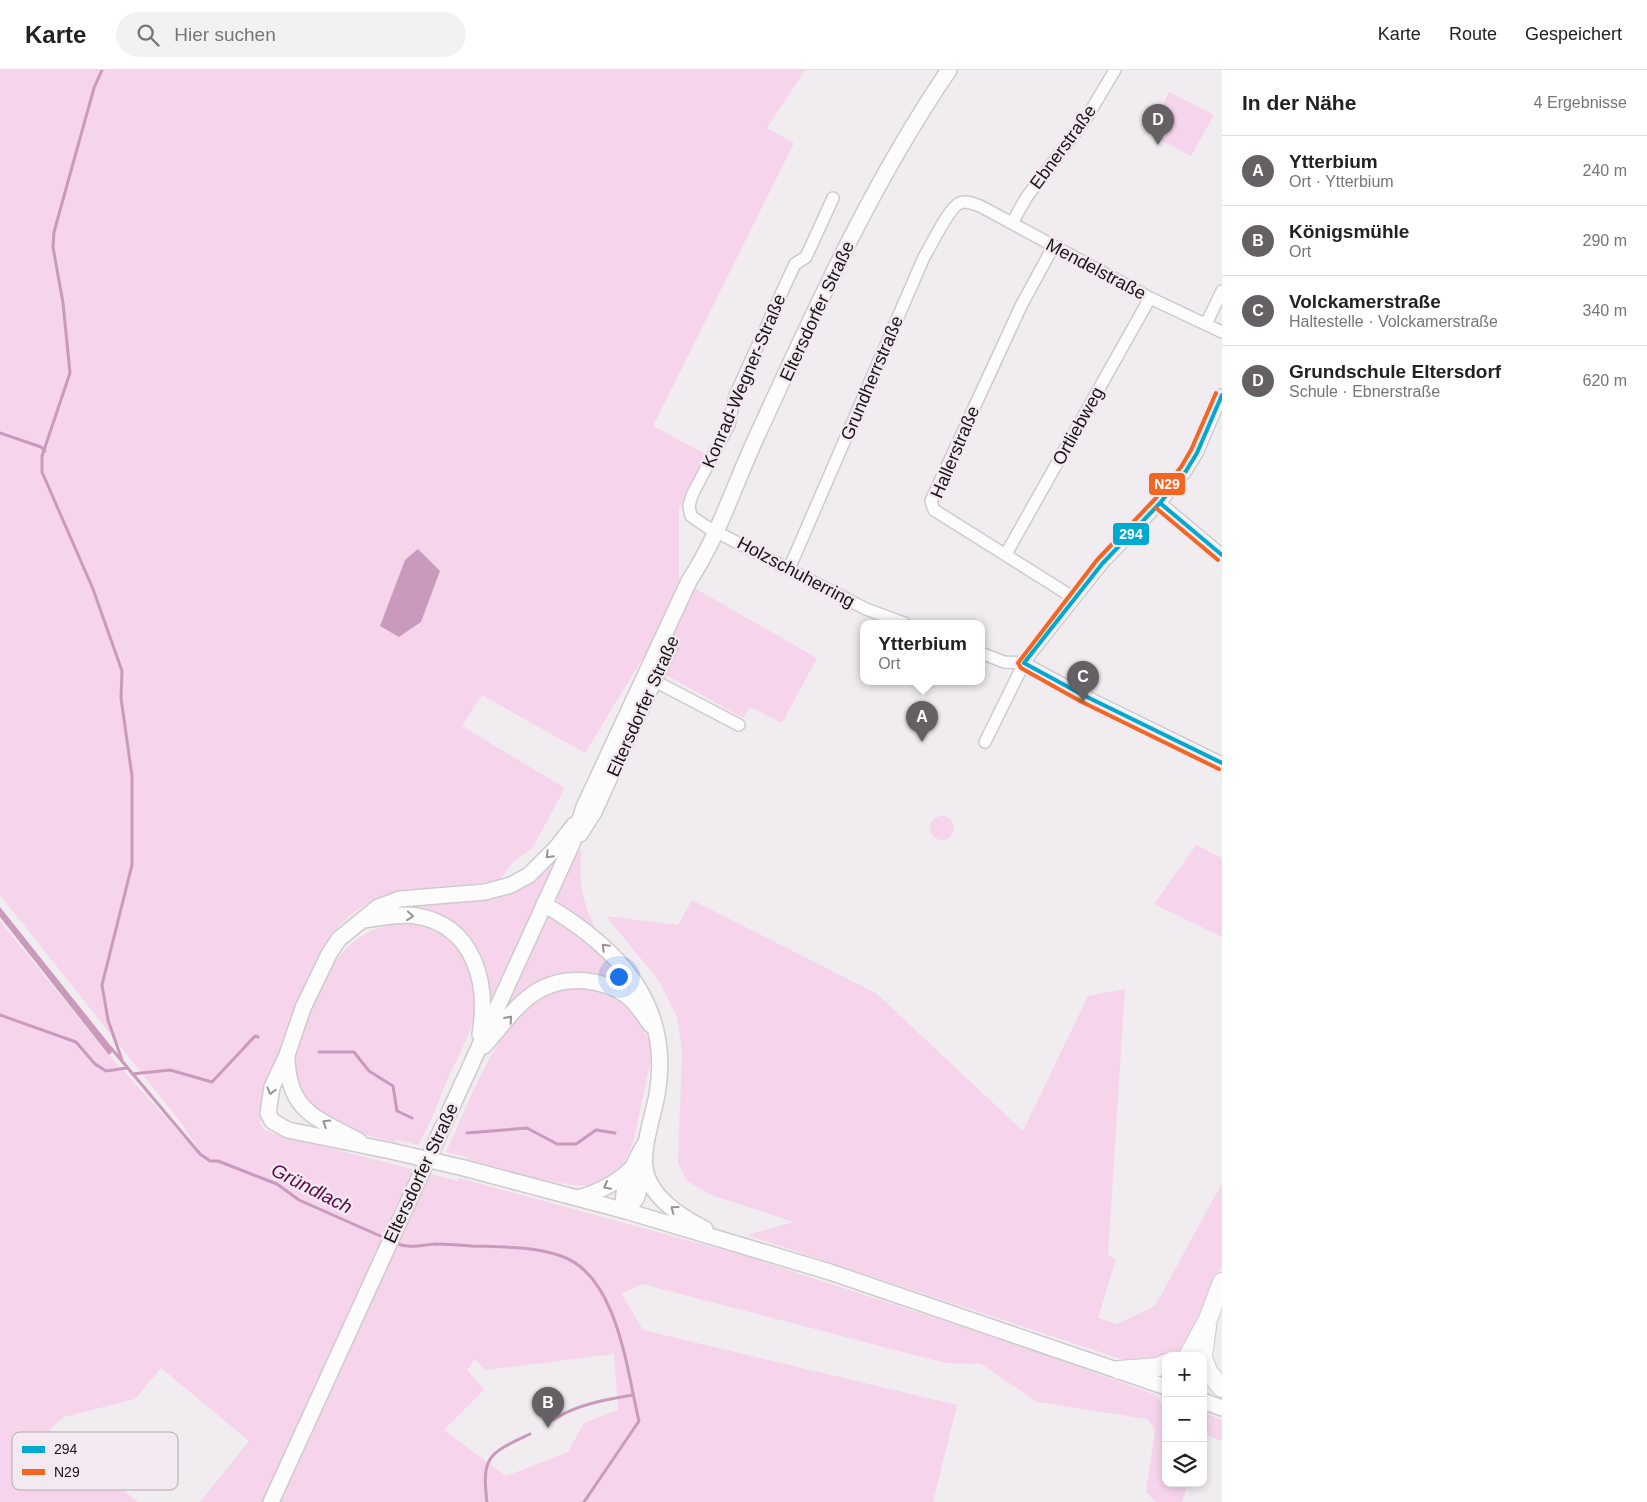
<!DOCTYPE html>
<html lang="de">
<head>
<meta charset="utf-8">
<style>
  :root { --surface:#fff; --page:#f2f2f2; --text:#222; --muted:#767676; --line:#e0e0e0; --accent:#646063 }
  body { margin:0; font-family:Arial,sans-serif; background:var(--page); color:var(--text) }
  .controls { position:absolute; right:15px; bottom:15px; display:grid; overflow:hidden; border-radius:10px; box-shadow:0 2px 8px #0003 }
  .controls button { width:45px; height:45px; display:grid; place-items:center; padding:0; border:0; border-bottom:1px solid var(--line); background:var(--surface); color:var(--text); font:25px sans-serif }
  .you { position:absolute; left:618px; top:906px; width:18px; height:18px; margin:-12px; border:4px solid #fff; border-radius:50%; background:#1a73e8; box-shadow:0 0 0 8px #1a73e833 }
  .badge { display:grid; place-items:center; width:32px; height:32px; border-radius:50%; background:var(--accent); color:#fff; font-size:16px; font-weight:700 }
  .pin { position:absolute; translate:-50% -41px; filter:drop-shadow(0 1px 2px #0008) }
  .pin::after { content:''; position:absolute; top:26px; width:18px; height:15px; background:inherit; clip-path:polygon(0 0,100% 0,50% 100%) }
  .popup { position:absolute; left:860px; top:550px; width:125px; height:65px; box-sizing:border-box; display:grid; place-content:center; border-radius:10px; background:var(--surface); filter:drop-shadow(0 1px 4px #0005); font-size:16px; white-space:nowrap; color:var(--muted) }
  .popup b { font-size:19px; color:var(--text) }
  .popup::after { content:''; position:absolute; left:50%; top:100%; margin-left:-10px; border:10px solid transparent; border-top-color:var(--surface) }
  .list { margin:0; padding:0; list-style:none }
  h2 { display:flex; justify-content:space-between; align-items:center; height:65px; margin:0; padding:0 20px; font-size:21px }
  h2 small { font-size:16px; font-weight:400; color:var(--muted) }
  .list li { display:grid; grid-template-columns:32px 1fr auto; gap:15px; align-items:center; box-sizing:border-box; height:70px; padding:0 20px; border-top:1px solid var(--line) }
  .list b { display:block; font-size:19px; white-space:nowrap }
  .list p { margin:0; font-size:16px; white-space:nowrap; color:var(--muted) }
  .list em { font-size:16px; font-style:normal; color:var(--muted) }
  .icon { flex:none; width:28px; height:28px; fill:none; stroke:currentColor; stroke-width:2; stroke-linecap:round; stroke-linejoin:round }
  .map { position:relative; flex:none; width:1222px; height:1432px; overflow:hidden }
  header { display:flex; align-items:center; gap:30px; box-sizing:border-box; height:70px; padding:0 25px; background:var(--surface); border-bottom:1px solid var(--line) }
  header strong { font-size:24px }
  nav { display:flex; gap:28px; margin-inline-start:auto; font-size:18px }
  .search { width:350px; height:45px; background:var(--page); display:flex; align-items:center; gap:12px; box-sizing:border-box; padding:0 18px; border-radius:28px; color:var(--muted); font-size:19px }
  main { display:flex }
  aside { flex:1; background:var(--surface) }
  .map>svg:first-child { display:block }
</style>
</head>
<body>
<header>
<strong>Karte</strong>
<div class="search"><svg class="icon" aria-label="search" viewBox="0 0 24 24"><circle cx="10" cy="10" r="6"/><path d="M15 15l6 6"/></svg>Hier suchen</div>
<nav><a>Karte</a><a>Route</a><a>Gespeichert</a></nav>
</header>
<main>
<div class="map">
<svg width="1222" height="1432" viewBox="0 0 1222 1432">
  <rect width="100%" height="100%" fill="#f1ecef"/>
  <path fill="#f6d5ec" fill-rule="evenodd" d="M0,0H805L767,58L794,73L653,356L709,386L679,439V509L817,588L782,653L750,637L743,648L641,591L585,683L482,625L462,656L565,718L533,777L512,793L500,810L387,825L368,833L349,846L331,865L314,894L270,1010L260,1053L264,1060L275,1064L458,1111L459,1108L742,1185L1009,1272L1156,1325L1166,1342V1413H1188L1182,1432H1156L1146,1422L1155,1360L1147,1349L1037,1332L981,1294L945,1293L642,1214L622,1224L643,1260L957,1335L933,1432H200L249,1371L161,1298L135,1329L64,1347L49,1360L138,1432H0V851L109,985L207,1093L182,1054L0,825ZM614,1284L618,1340L584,1353L568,1382L506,1406L444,1360L484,1320L467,1300L475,1289L486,1300Z
    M1169,22L1214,45L1191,86L1149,64Z
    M930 758a12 12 0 1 1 24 0a12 12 0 1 1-24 0Z
    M563,774L490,934L483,894L474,878L392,838L406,834L483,828Z
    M1196,775L1222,788V867L1154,834Z
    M582,778C578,808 582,834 597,861L562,839L557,829L574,788Z
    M692,830L876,923L1023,1061L1088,926L1125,919L1108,1185L1116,1189L1098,1248L1117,1254L1155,1236L1222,1113V1195L1197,1257L1176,1285L1130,1292L747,1165L794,1152L711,1125L687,1111L678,1093L682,981L677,947L659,911L606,846L678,855Z
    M547,845L555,847L598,876L630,916L627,918C560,888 554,909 501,949L503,940Z
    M398,853C438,855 463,870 472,911C476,924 477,935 474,948C468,969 457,989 448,1008C438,1031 431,1054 418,1075L397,1070L395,1073C366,1064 310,1052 297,1019C287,993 297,971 307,946C326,902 345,861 398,853Z
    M586,916L618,927L639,950L649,970L651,989L633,1073C627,1092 615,1108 595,1114C568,1121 497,1097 467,1089L468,1087L446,1082C470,1032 503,931 563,917C570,915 579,916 586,916Z
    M1203,1342L1222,1350V1371L1203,1364Z"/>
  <path fill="#ca9abd" d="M418,479L440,501L421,552L399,567L380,556L405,490Z
    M0,837L114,980L109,985L0,847Z"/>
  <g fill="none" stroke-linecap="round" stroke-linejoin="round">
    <path stroke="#ca9abd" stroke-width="3" d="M102,0L94,18L54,162L53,177L63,233L70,303L42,386V402L93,519L122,601L121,628L132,706V795L102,915L108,950L123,993
      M0,363L41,377L45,381
      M0,945L76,972L95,994L106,1001L127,998
      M111,978L200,1084L210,1091H218L277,1114L299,1130L387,1169
      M319,982H354L369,1001L393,1016L397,1041L412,1048
      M132,1004L170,1000L212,1012L255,966L258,967
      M467,1063L527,1058L557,1074H576L596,1060L615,1063
      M395,1173C409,1179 422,1175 436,1174C448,1174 459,1175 471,1176C501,1177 533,1176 561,1186C618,1205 627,1302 639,1351L584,1432
      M553,1350C577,1334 605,1330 633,1325
      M487,1432C481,1385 490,1383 530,1364"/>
    <g stroke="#cecacd" stroke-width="14">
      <path id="minor" d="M833,128L806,187L795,194L787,211L734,328L729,355L692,425L689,436L691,446L707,457L866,539L904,553
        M1012,153L1026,128L1087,47L1115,0
        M1053,177L1021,236L931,431L934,440L1074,528
        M1206,254L1222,221
        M1160,433L1222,485
        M1006,484L1150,228
        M789,499L924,187C931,176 949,137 960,133C966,130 974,134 980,136L1150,228L1222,262
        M981,583L1004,592L1024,593L1083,625L1222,693
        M647,607L739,655
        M985,672L1024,593L1032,582L1102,494L1160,433L1186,401L1197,383L1222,325"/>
    </g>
    <g stroke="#cecacd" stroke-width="18">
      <path id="major" d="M580,764L594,742L671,573
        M544,834C617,877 673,933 657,1025C653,1047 640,1082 646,1103C653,1129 683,1148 705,1159
        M363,850C380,848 399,843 417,846C474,856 489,913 480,964
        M484,976C501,957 518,931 541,919C568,905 602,909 626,925C636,932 644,946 651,955
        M287,985C287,1041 316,1048 359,1071
        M391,1081L288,1060L272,1051L268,1043L272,1017L287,985L303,938L329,884L339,869L378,837L400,829L485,822L511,815L529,805L557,777L574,755
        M464,1098L626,1141L830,1202L1166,1317
        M578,1128C599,1122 617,1113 632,1098
        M626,1141C617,1121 635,1093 644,1075
        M626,1141L636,1129L645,1102
        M1203,1331L1222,1338
        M271,1432L572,774L584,737L689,511C718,467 734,416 756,368C814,242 871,114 949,0"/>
    </g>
    <g stroke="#cecacd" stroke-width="20">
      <path id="highway" d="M1188,1286L1208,1249L1222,1212
        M1203,1286L1207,1257
        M1203,1288L1209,1303L1222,1318
        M1119,1300L1158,1297L1166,1293"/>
    </g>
    <use href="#minor" stroke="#fdfcfd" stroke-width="11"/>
    <use href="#major" stroke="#fdfcfd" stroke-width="15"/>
    <use href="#highway" stroke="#fdfcfd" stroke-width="18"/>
    <g stroke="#cecacd" stroke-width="18" stroke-linecap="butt">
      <path id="major-bridge" d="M391,1081L464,1098"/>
    </g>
    <use href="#major-bridge" stroke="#fdfcfd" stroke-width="15"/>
    <g stroke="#f4e9f0" stroke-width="8">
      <path id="bus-1" d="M1160,433L1222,485
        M1024,593L1102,494L1160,433L1186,401L1197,383L1222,325
        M1024,593L1083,625L1222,693"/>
    </g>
    <g stroke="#f4e9f0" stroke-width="8">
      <path id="bus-2" d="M1216,323L1191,380L1181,397L1155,429L1097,490L1018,593L1021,598L1080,631L1219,699
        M1156,438L1218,490"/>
    </g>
    <use href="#bus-1" stroke="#00a9ce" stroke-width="4"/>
    <use href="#bus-2" stroke="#f26522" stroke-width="4"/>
  </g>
  <defs><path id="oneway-chevron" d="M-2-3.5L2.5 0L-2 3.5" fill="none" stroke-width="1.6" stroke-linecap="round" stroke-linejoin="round" transform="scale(1.25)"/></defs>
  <g stroke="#969496">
    <use href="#oneway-chevron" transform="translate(549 785) rotate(135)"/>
    <use href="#oneway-chevron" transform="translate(410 846) rotate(5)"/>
    <use href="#oneway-chevron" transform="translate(605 877) rotate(-135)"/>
    <use href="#oneway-chevron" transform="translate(509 949) rotate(-48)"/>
    <use href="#oneway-chevron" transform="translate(271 1021) rotate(105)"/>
    <use href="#oneway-chevron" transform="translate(326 1053) rotate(-148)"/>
    <use href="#oneway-chevron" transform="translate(607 1116) rotate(152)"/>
    <use href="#oneway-chevron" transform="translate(674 1139) rotate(-144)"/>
  </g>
  <g text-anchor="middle" stroke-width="5" stroke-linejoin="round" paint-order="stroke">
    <g font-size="18" fill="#181517" stroke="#f4e9f0">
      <text transform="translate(1063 77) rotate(-54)" y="6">Ebnerstraße</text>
      <text transform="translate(1096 199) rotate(28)" y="6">Mendelstraße</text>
      <text transform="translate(817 241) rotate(-65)" y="6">Eltersdorfer Straße</text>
      <text transform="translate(872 308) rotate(-67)" y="6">Grundherrstraße</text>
      <text transform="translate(744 311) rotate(-67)" y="6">Konrad-Wegner-Straße</text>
      <text transform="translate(1078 356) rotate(-61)" y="6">Ortliebweg</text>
      <text transform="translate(955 382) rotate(-67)" y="6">Hallerstraße</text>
      <text transform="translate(796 502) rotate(28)" y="6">Holzschuherring</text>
      <text transform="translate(643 636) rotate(-66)" y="6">Eltersdorfer Straße</text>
      <text transform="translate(421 1103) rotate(-65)" y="6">Eltersdorfer Straße</text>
    </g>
    <g font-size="19" font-style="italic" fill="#5b064c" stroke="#f4e9f0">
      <text transform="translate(312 1118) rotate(27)" y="7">Gründlach</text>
    </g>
  </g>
  <rect x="12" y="1362" width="166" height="58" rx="8" fill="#f4e9f0" stroke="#b2a9af" stroke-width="1"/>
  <rect x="22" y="1376" width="23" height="7" fill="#00a9ce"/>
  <rect x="22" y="1399" width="23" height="6" fill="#f26522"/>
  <g font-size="14" fill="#181517">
    <text x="54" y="1384">294</text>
    <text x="54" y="1407">N29</text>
  </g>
  <g stroke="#f4e9f0" stroke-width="2">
    <rect x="1148" y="402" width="38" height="24" rx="5" fill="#f26522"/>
    <rect x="1112" y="452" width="38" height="24" rx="5" fill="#00a9ce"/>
  </g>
  <g font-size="14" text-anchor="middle" font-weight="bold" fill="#fff">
    <text x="1167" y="419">N29</text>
    <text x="1131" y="469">294</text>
  </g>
</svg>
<div class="controls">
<button>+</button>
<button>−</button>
<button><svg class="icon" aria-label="layers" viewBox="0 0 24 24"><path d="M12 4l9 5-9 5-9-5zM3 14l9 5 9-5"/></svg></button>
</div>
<div class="you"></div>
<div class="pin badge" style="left:922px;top:672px">A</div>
<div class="popup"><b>Ytterbium</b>Ort</div>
<div class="pin badge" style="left:548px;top:1358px">B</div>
<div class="pin badge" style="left:1083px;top:632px">C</div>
<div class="pin badge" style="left:1158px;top:75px">D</div>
</div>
<aside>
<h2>In der Nähe<small>4 Ergebnisse</small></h2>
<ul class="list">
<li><span class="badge">A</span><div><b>Ytterbium</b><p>Ort · Ytterbium</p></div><em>240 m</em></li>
<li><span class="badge">B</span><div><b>Königsmühle</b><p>Ort</p></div><em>290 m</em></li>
<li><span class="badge">C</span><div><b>Volckamerstraße</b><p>Haltestelle · Volckamerstraße</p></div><em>340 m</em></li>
<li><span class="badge">D</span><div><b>Grundschule Eltersdorf</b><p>Schule · Ebnerstraße</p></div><em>620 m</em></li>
</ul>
</aside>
</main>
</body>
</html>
